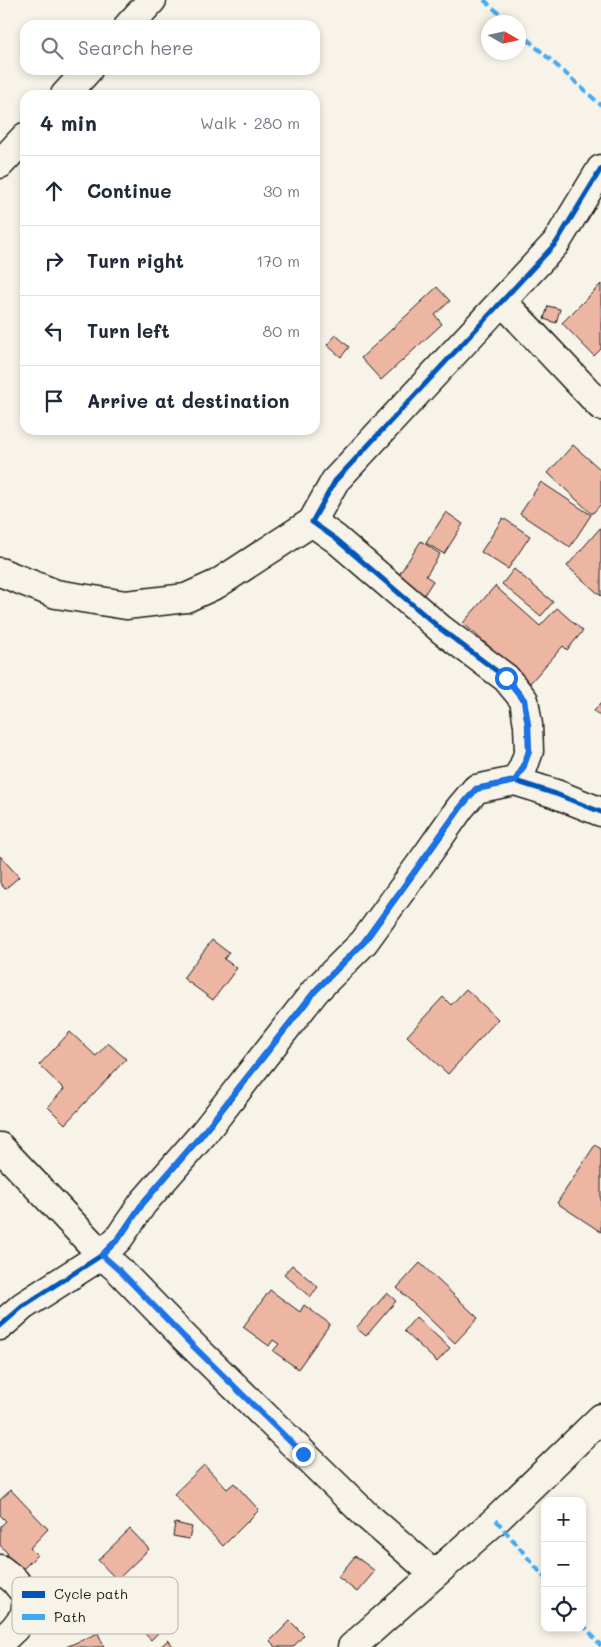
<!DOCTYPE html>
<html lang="en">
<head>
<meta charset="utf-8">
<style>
  :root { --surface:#fff; --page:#f6f6f7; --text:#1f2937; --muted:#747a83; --line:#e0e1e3 }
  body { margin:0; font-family:Mali,sans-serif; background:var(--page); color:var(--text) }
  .controls { position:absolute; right:15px; bottom:15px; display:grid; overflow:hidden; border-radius:10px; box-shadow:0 2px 8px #0003 }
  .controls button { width:45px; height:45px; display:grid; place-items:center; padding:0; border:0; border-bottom:1px solid var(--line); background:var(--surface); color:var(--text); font:25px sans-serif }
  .compass { position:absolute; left:481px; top:15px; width:45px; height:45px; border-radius:50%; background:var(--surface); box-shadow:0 2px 8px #0003; rotate:99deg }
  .stop { position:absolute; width:15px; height:15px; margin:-11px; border:4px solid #1a73e8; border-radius:50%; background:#fff }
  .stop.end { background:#1a73e8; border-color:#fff; box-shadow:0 1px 5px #0008 }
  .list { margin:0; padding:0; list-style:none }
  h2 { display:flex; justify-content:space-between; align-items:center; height:65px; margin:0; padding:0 20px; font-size:21px }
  h2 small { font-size:16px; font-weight:400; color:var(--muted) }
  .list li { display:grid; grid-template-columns:32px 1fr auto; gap:15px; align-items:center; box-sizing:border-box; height:70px; padding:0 20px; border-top:1px solid var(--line) }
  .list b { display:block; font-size:19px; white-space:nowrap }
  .list em { font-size:16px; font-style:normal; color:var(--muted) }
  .icon { flex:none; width:28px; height:28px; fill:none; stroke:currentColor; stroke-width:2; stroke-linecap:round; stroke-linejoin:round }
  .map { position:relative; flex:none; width:601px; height:1647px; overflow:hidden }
  .search { position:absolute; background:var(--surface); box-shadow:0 2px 8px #0003; left:20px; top:20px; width:300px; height:55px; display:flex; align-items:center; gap:12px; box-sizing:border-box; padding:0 18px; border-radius:15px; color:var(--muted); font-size:19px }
  .panel { position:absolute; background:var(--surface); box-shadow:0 2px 8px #0003; left:20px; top:90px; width:300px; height:345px; border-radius:15px }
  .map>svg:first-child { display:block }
</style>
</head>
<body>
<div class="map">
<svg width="601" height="1647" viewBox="0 0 601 1647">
  <rect width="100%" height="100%" fill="#f7f3e8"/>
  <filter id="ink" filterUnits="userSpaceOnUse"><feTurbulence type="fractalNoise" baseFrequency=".02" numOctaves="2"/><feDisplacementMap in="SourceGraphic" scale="10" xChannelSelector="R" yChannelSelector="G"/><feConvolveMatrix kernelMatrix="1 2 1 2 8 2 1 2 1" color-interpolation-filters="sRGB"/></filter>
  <g filter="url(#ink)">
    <path fill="#edb6a3" stroke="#1c1c1c" d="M601,284V349L594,356L562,323Z
      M437,287L450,301L435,315L442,324L381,380L361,358Z
      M548,306L560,309L556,323L544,319Z
      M336,335L349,347L341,357L327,345Z
      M573,445L601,470V504L592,514L548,473Z
      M541,482L591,515L570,547L520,514Z
      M446,512L463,524L444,554L426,543Z
      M503,518L530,536L508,569L481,552Z
      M601,527V596L567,566Z
      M421,541L440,554L426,576L433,581L422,598L395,581Z
      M514,569L553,602L541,616L502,584Z
      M495,586L540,626L557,608L583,631L567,650L563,646L530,683L463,623Z
      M601,703V717L594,711Z
      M0,856L19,877L5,889L0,883Z
      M212,940L229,953L224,959L237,968L213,1000L183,978Z
      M466,989L498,1019L448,1074L407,1036L443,997L451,1005Z
      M70,1032L96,1056L108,1043L126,1059L65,1124L48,1107L64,1089L39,1065Z
      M595,1145L601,1149V1232L557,1203Z
      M420,1263L478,1318L455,1343L397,1288Z
      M292,1265L318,1287L310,1297L284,1274Z
      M270,1290L300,1312L304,1305L330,1324L298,1369L273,1351L279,1344L273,1340L269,1346L243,1327Z
      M387,1293L396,1301L366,1336L356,1328Z
      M416,1317L450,1348L437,1362L404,1331Z
      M204,1465L227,1489L234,1483L259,1510L223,1546L174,1494Z
      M11,1490L48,1529L30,1548L37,1555L21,1571L6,1555L8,1554L0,1545V1527L6,1521L0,1515V1500Z
      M175,1523L192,1527L189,1539L173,1536Z
      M130,1529L149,1549L117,1580L98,1560Z
      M355,1556L375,1571L357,1592L338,1577Z
      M144,1620L158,1633L151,1640L138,1626Z
      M290,1621L304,1635L293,1647H276L270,1641Z
      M98,1633L104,1647H66Z
      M168,1640L174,1647H160Z"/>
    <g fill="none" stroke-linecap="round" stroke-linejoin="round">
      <g stroke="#1c1c1c" stroke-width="31">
        <path id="minor" d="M129,25L152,0
          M65,95L88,70
          M0,164L25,137
          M601,169L556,243L335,481L312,522L336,539L442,630L506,678L524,700L528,725L529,751L523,768L515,781L556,794L601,812
          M502,301L601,406
          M0,572L56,594L126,605L186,598L217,584L312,522
          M0,1147L102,1255L120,1271L185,1338L365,1514L434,1574
          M0,1326L23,1306L102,1255L119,1238L143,1203L203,1134L316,990L364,942L427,855L460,808L476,789L515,781
          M0,1569L14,1580L27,1596L25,1615L14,1629L0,1642
          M352,1647L496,1520L601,1418"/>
      </g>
      <use href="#minor" stroke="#f7f3e8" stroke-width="28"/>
      <path stroke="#3fa9f5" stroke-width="4" stroke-dasharray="8 4" stroke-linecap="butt" d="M484,0L509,22
        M518,31L601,105
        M496,1520L545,1578
        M582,1623L601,1646"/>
      <g stroke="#f7f3e8" stroke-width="8">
        <path id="cycleway" d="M601,169L556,243L335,481L312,522L336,539L442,630L506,678L524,700L528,725L529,751L523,768L515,781L556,794L601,812
          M0,1326L23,1306L102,1255L119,1238L143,1203L203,1134L316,990L364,942L427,855L460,808L476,789L515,781"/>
      </g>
      <use href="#cycleway" stroke="#0057b8" stroke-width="5"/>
    </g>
  </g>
  <g fill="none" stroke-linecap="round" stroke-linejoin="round" filter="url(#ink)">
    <path stroke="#1a73e8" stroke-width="6" d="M303,1454L185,1338L120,1271L102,1255L119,1238L143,1203L202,1134L316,990L364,942L460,808L476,789L515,781L523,768L529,751L528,725L524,700L506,678"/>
  </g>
  <rect x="12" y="1577" width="166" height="57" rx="8" fill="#f7f3e8" stroke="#b5b2ab" stroke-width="1"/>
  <rect x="22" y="1591" width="23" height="7" fill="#0057b8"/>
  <rect x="22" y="1614" width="23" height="6" fill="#3fa9f5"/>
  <g font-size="14" fill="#1c1c1c">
    <text x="54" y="1599">Cycle path</text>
    <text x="54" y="1622">Path</text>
  </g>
</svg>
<div class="controls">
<button>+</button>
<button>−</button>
<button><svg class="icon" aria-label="locate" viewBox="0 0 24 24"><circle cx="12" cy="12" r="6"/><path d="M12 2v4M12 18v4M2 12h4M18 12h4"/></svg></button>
</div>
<svg class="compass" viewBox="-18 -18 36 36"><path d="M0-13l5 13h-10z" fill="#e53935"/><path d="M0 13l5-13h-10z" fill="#747a83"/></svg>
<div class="stop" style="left:506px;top:678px"></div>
<div class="stop end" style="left:303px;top:1454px"></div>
<div class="search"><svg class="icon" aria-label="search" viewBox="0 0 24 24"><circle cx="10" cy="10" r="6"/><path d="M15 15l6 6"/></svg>Search here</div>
<section class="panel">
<h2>4 min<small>Walk · 280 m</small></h2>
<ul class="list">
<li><svg class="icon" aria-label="ahead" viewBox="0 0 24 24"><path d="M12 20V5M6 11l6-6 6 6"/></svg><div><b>Continue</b></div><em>30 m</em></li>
<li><svg class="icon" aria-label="right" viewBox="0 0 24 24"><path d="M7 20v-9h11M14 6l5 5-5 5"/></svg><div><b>Turn right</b></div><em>170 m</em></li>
<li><svg class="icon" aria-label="left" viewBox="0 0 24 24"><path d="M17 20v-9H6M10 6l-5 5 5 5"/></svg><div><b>Turn left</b></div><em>80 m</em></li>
<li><svg class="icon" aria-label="arrive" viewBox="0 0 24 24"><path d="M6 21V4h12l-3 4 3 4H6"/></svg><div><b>Arrive at destination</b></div></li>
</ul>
</section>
</div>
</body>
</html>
